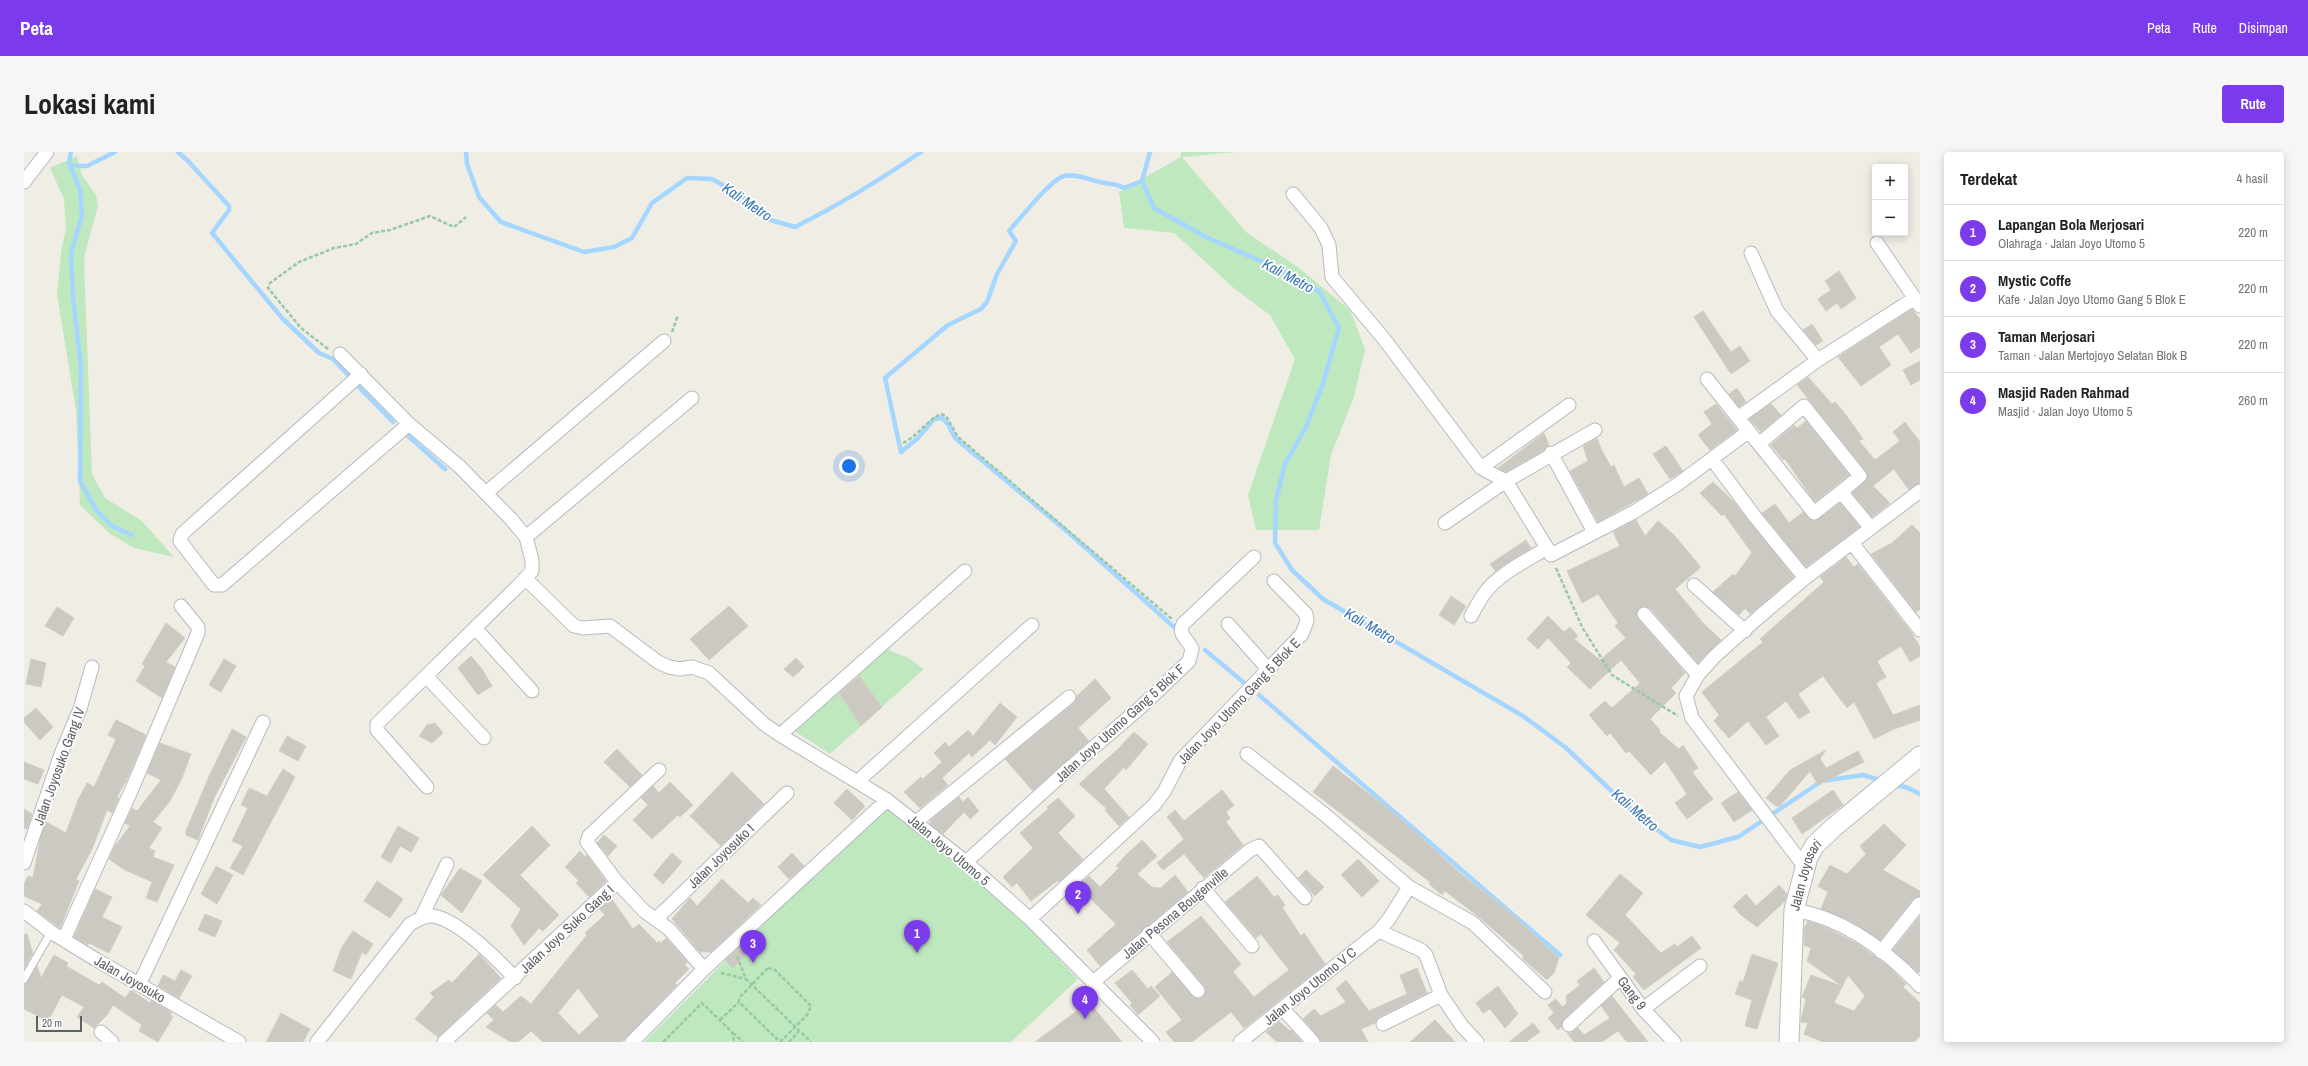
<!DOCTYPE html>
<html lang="id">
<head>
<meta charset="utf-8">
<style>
  :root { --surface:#fff; --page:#f6f6f6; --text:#202124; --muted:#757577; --line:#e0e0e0; --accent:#7c3aed }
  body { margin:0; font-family:"Archivo Narrow",sans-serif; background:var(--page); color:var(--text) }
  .controls { position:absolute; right:12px; top:12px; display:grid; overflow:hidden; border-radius:4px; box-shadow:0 2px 10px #0003 }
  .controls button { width:36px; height:36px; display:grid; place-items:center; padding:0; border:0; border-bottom:1px solid var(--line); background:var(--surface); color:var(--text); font:20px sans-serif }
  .scale { position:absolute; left:12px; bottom:10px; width:46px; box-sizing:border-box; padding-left:4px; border:2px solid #5c6065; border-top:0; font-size:11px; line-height:14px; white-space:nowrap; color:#5c6065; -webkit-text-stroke:3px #fff; paint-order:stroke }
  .you { position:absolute; left:825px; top:314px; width:14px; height:14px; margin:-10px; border:3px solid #fff; border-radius:50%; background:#1a73e8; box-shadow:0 0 0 6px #1a73e833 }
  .badge { display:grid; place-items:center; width:26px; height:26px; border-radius:50%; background:var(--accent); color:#fff; font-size:13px; font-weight:700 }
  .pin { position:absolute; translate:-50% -33px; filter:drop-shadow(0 1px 2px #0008) }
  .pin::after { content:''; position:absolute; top:21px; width:14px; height:12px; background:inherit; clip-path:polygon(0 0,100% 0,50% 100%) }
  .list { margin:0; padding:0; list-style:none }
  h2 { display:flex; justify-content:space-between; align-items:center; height:52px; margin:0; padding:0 16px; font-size:17px }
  h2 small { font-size:13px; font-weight:400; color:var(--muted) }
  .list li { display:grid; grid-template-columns:26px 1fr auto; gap:12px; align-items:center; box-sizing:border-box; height:56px; padding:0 16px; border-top:1px solid var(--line) }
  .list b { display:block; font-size:15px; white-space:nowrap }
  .list p { margin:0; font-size:13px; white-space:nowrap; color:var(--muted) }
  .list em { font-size:13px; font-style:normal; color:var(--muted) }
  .map { position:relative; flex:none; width:1896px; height:890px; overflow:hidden; border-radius:4px }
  header { display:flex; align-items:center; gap:24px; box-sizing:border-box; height:56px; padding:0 20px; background:var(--accent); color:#fff }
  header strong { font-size:19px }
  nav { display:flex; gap:22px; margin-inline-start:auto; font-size:14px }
  .intro { display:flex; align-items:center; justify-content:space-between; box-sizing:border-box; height:96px; padding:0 24px }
  h1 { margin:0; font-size:28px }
  .button { padding:10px 18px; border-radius:4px; background:var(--accent); color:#fff; font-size:14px; font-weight:700 }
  main { display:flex; gap:24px; padding:0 24px }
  aside { flex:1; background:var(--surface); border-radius:4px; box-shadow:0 2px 10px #0003 }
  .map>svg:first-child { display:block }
</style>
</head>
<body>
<header>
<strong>Peta</strong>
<nav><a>Peta</a><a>Rute</a><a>Disimpan</a></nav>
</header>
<div class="intro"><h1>Lokasi kami</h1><a class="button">Rute</a></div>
<main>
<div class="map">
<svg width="1896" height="890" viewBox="0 0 1896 890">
  <rect width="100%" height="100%" fill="#efede4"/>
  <path fill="#bfe8bf" d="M1157,0H1213L1158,5L1222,80L1275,116L1326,158L1341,197L1330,245L1307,303L1295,378H1232L1224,343L1271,207L1246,163L1212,138L1150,81L1100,76L1095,40L1157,5Z
    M53,4L58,23L72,43L74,54L61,102L60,111L68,322L81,346L118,369L150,405L110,396L85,381L56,353L52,259L33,142L37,100L42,76L40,47L26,16Z
    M861,495L869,500L883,505L900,517L858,555L832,521Z
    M812,537L837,574L806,602L769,578Z
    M861,657H864L873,664L988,759L1054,827L987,890H620L742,768Z"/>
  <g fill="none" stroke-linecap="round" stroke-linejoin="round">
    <path stroke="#a4d6ff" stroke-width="4.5" d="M47,0L45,10L56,38L58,63L47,102L49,146L57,214L56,329L73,359L88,374L108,383
      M154,0L164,9L205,54V58L188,81L258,166L295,201L309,207L324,223
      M442,0L443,12L455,45L477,70L560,100L590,95L608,86L628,51L663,26L688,27L717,43L743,67L771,75C815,53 856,28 897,0
      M1126,0L1118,29L1130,56L1182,85L1248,114L1295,139L1315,176L1298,234L1282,275L1261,312L1252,348L1251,391L1268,418L1299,447L1499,564L1541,595L1612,662L1647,688L1676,695L1714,685L1798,629L1839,623L1859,629
      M46,14H63L91,0
      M1118,29L1100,36C1089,30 1086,33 1076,30C1066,28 1051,21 1040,24C1026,28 996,67 985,79L992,89L973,122L963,150L957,157L924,173L861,226L877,300L894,286L910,267L918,266L924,272L931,286L1045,381L1150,475
      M334,234L369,270
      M382,282L421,317
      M1181,498L1224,534
      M1235,543L1536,803
      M1870,632L1884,636L1896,642"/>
  </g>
  <path fill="#ccc9c3" stroke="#d4cfc2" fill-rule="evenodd" d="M1815,119L1832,146L1817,157L1813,151L1802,159L1794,147L1807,138L1801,129Z
    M1888,157L1896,167V195L1887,201L1874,182L1855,195L1867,213L1837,234L1814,205Z
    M1679,159L1707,200L1716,194L1726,209L1707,222L1670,165Z
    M1788,172L1799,189L1792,193L1779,178Z
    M1896,209V228L1887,233L1879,218Z
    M1784,225L1808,252L1811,250L1822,263L1839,287L1835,289L1851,308L1876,289L1869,280L1881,270L1896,290V331L1885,338L1870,317L1849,334L1866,351L1848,365L1828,341L1843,327L1842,319L1773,233Z
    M1713,236L1722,250L1715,255L1705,242Z
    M1692,252L1713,278L1686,298L1674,283L1688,272L1680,260Z
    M1747,252L1757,263L1737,280L1725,267Z
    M1782,269L1825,323L1791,350L1761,307L1759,308L1747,293L1770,273L1773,276Z
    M1520,281L1525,293L1520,298L1482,320L1474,316Z
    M1573,286L1577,297L1587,315L1590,313L1600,335L1615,326L1624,342L1574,370L1546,319L1564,309L1559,294Z
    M1642,294L1659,319L1646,327L1629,302Z
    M1689,330L1709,349L1770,425L1726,462L1721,456L1715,463L1689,440L1709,422L1711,424L1728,401L1700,362L1698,364L1676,341Z
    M1816,351L1836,375L1782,415L1738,361L1751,352L1765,371L1779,360L1787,368L1791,369Z
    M1612,368L1621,384L1634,369L1649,382L1676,414V416L1651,437L1679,471L1697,488L1674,511L1626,456L1619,454L1613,459L1614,467L1661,521L1647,536L1652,541L1626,567L1636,578L1635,580L1655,597L1659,593L1674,616L1668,620L1689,647L1663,667L1651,651L1663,642L1641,609L1627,623L1605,599L1602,601L1586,581L1583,584L1565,563L1581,549L1588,556L1616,531L1597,508L1566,537L1543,515L1547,511L1524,486L1514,497L1503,487L1524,464L1540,480L1546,475L1554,484L1550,487L1576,508L1602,486L1591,474L1594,471L1574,442L1558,451L1543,419L1596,394L1589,380Z
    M1888,373L1896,381V457L1892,460L1847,402L1868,391Z
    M1502,388L1507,396L1471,419L1466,412Z
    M1822,405L1830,415L1834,412L1887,480L1896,495V504L1886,510L1877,494L1853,509L1862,525L1852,531L1869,563L1896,553V568L1870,577L1850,587L1830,550L1823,556L1799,524L1774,542L1786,560L1775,567L1762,549L1742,565L1755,584L1742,593L1724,569L1705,586L1690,569L1695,563L1678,540L1739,490L1736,487L1800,430L1796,425Z
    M1427,444L1442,454L1430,473L1415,463Z
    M705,454L724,474L685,508L666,487Z
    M33,455L50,466L39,484L21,474Z
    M142,471L161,486L142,510L151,515L138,546L112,529L121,514L118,512Z
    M447,504L458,517L468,534L454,543L434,516Z
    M772,506L780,515L769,525L760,517Z
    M7,507L22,511L17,535L2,532Z
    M200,507L212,514L197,540L185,533Z
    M835,524L858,555L837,574L815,541Z
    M1071,527L1087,546L1054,576L1065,589L1009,639L981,607L1050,551L1053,544Z
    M976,551L993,565L971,593L966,588L948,605L945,601L918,626L924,633L896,656L880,640L897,625L899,627L918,610L910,601L921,590L925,595L944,578L949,584Z
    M12,556L29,575L16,588L0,570V566Z
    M92,568L122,583L104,625L93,645L95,646L88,661L83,658L68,697L52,727L55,729L36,776L13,759L18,752L0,744V732L4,724L9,726L16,688L22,670L42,681L54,648L63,631L70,635L92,587L84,583Z
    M411,571L419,581L408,591L395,584L403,573Z
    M208,577L222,585L190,646L174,688L162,683V679L186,622Z
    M1110,580L1124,592L1102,618L1100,615L1080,637L1105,665L1095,674L1081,658L1082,656L1055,632L1094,597Z
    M263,584L282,594L274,609L255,599Z
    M136,591L167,602L158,626L146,649L129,670L138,676L125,696L131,699L129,705L150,713L133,750L122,746L128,730L99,717L85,707L91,694L106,674L101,671L108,656L113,659L137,628L123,621Z
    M593,597L618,623L606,635L580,610Z
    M1802,598L1796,607L1802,616L1834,599L1840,610L1794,633L1786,619L1756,654H1752L1742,646L1766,618Z
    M0,610L20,618L14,632L0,627Z
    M1309,614L1371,662L1436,721L1482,757L1535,806L1530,821L1523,828L1498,806L1500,804L1455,765L1421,739L1418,743L1405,732L1406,730L1289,640Z
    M259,617L271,625L219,723L206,716L219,694L208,689L224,656L217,653L225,636L243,644Z
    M708,620L740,652L697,694L666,664Z
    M646,630L669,653L656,665L654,663L628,687L609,668L624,653L617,646L629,634L635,641Z
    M823,637L841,654L828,668L810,651Z
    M1198,638L1210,653L1202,660L1206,666L1202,670L1219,693L1180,726L1160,702L1139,718L1133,711L1160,687L1143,665L1151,658L1160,669Z
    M1809,638L1819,653L1778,682L1768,666Z
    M1714,640L1728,658L1710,670L1697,651Z
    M935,645L939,650L944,645L955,659L946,667L940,660L919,682L906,672L907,668Z
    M1034,646L1051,664L1034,681L1059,707L1035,730L1033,729L1007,749L993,731L988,735L979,725L1009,696L996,681L1024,657L1023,655Z
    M0,657L8,662L3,677L0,676Z
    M1860,672L1882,693L1859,718L1896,739V744L1889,747L1856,788L1826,769L1797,757L1804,740L1794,734L1806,713L1823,722L1842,702L1836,694Z
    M374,674L395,686L387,700L376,694L367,711L357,705Z
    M508,674L526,693L496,723L535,763L519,779L515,776L500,793L487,774L497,757L459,723Z
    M580,683L593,694L584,704L573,691Z
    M1118,688L1133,704L1113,722L1128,735L1137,736L1151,723L1164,740L1076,814L1063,798L1092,772L1054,734L1065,724L1076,735L1095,716L1092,714L1102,703Z
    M556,699L561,705L563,703L582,729L565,745L552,731L555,729L541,715Z
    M648,701L658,710L639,732L629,723Z
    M768,701L780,714L765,727L754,715Z
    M1334,707L1355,729L1338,745L1317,723Z
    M192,714L209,723L193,752L177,742Z
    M436,716L458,729L438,761L417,743Z
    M1282,718L1300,735L1291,744L1274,726Z
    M1596,722L1619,741L1601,763L1637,801L1651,792L1653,795L1668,784L1677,796L1620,838L1609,825L1612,822L1590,798L1596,791L1562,763Z
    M1233,724L1250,745L1254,743L1261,753L1258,755L1277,784L1280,781L1301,812L1220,876L1207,860L1168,890H1150L1142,880L1158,868L1131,835L1148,820L1171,846L1176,847L1181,842L1180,834L1143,790L1177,764L1217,812L1209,820L1230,845L1265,818L1237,782L1232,786L1201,750Z
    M698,727L724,751L729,746L737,753L687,800H676L648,767L666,746L673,754Z
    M353,729L379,747L366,766L340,749Z
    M1755,733L1763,742L1761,749L1733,775L1717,763L1709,754L1722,742L1732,754Z
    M71,737L88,745L78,765L98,775L85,801L65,791L64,793L50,785Z
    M587,746L609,777L615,772L633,791L635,789L637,791L642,786L663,810L661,813L665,817L651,831L653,833L600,888L598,890H519L507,879L494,890H487L462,875L470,868L463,861L472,853L479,860L497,844L507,852L563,783L561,781L581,763L575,757ZM554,836L575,864L555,883L534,861Z
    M181,762L198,769L191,785L174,778Z
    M1896,764V819L1894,821L1869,798Z
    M1784,769L1803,776L1834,792L1864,814L1882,832L1879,835L1896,851V884L1890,890H1799L1780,882L1784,871L1777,870V867L1782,847L1778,845L1787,823L1818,834L1783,809L1787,796L1780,793V777ZM1824,823L1841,844L1830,859L1810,851Z
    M329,779L349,792L342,803L338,800L327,827L309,819L318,795Z
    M0,782H3L9,801L0,817Z
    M719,792L726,799L709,816L701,808Z
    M455,802L477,826L414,885L391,867L410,845L406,841L425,828L428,831Z
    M1728,802L1754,811L1733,877L1721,874L1728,848L1711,842L1716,829L1719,830Z
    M30,803L44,811L42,814L75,833L78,830L101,846L107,838L126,851L127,848L148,861L146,863L149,865L134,890L115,879L118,873L89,853L84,862L70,876L53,865L60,855L38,843L24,869L0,857V832L4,829L13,814L17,826Z
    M1393,816L1403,841L1355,865L1351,871L1337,877L1344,890H1297L1295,885L1279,867L1290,857L1297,864L1322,850L1312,837L1322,828L1345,859L1383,842L1376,823Z
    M1570,816L1580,830L1540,867L1537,875L1534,878L1524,866L1530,861L1524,853L1532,847L1538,855L1543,851L1542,844L1556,833L1553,829Z
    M157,818L168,824L155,846L134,834L139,823L151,829Z
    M1108,818L1124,837L1127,834L1136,844L1114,863L1106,853L1108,851L1091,831Z
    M1474,834L1494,862L1481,876L1466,857L1459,861L1452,851Z
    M1588,844L1624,890H1603L1594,879L1578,890H1550L1543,881H1547L1554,876L1560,883L1586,866L1577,854Z
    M1065,850L1098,890H1011Z
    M257,861L286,877L279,890H242Z
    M1411,868L1431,890H1386Z
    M1255,869L1266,879L1267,878L1278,890H1253L1242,880Z
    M1509,871L1516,880L1502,890H1485Z"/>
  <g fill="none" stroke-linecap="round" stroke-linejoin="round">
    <g stroke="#b6babe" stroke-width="9">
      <path id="lane" d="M0,827L27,780"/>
    </g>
    <g stroke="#b6babe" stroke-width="15">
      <path id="street" d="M0,30L23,0
        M1269,42L1297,76L1305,93L1308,125L1360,187L1457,316L1482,329L1523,396
        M1853,91L1896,154
        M1727,101L1753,159L1794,208
        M316,202L385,272L436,315L487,367L502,385L508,408V419L497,431L353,572V578L403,635
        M337,222L158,382L156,389L190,433H198L385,272
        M1683,227L1790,361L1817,340
        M1715,265L1794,208L1891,146
        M1735,292L1780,254L1836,324L1817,340L1847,376
        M1527,301L1570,380
        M1688,307L1732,366L1781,426
        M1457,316L1545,253
        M462,341L640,189
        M1421,371L1482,329L1571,278
        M502,385L668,246
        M1828,391L1896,478
        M501,426L550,474L559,476L586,474L634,510L645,515L656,517L668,515L685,521L740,572L756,583L863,648L942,710L1006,767L1129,890
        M1670,433L1721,479
        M1620,462L1674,523
        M1447,464C1451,457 1455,449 1460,442C1474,422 1502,409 1523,396L1527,403L1610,360L1654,332L1725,279
        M1204,472L1244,517
        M452,477L508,539
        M402,524L460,586
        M756,583L941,419
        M1223,602L1300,662L1385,735L1449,771L1521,840
        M635,618L565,684L563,690L593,730L620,759L645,777L680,817
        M834,629L1008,473
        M892,670L1045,545
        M942,710L1041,620L1118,554L1165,509L1168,497C1165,488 1153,483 1159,472L1230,405
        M0,711L37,602L56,557L68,515
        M1780,714L1668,566L1662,544L1674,523L1690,505L1735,465L1781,426L1896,339
        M1179,736L1228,794
        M1770,758C1819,766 1862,798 1896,834
        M0,759L27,780L71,807L215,890
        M397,766L423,712
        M632,767L763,641
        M1006,767L1130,653L1140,640L1156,609L1278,482L1283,469L1282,462L1250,429
        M1355,779L1397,798L1402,803L1417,843L1359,872
        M1125,781L1174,839
        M40,787L107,639L174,481V475L157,454
        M1570,789L1619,857L1650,890
        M1857,800L1895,752
        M1068,831L1226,698L1235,694L1281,746
        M115,833L239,570
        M1417,843L1438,874L1453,890
        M1259,857L1289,890
        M1619,857L1676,814
        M1545,873L1596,826
        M77,880L88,890
        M293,890L386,772C393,768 401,763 409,764C435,768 473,807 491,826
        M420,890L593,730
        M608,890L680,817L863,648
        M1216,890L1355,779L1365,767L1385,735"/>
    </g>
    <g stroke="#b7bbc0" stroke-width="21">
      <g id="secondary">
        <path id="s1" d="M1765,890L1770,758L1784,705L1791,693L1810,675L1896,604"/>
      </g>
    </g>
    <path stroke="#97c9a6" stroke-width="2.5" stroke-dasharray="4 2" stroke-linecap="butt" d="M648,180L654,163
      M304,197L277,176L244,136L246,131L275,110L310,96L332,92L348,81L366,78L406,64L430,75L442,65
      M879,291C894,284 902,269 917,262L922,264L934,285L1148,467
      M1532,416L1558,475L1588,523L1654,564
      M713,804L722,827L787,890
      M744,816L751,818L787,854L783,863L757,889L754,888L715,850V846Z
      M697,821L722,827
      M696,868L715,850
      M709,881L719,890
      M639,890L678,851L708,880L710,890
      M765,890L775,879"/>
    <use href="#lane" stroke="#fff" stroke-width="7"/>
    <use href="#street" stroke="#fff" stroke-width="13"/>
    <use href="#secondary" stroke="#fff" stroke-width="19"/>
  </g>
  <g text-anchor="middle" stroke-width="3.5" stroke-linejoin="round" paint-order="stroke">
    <g font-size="14" fill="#5c6065" stroke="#fff">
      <text transform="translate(1215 549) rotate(-46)" y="5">Jalan Joyo Utomo Gang 5 Blok E</text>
      <text transform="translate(1096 571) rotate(-42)" y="5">Jalan Joyo Utomo Gang 5 Blok F</text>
      <text transform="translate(35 614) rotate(-70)" y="5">Jalan Joyosuko Gang IV</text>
      <text transform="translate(925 698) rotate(40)" y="5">Jalan Joyo Utomo 5</text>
      <text transform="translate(697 704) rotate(-44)" y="5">Jalan Joyosuko I</text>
      <text dy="5" stroke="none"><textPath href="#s1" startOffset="169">Jalan Joyosari</textPath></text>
      <text transform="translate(1151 761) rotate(-40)" y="5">Jalan Pesona Bougenville</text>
      <text transform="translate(543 777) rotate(-43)" y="5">Jalan Joyo Suko Gang I</text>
      <text transform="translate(106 827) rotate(30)" y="5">Jalan Joyosuko</text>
      <text transform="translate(1286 834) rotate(-39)" y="5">Jalan Joyo Utomo V C</text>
      <text transform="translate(1608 841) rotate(53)" y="5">Gang 9</text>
    </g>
    <g font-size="15" font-style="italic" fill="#3b76b7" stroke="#fff">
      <text transform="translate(723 50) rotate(34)" y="5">Kali Metro</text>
      <text transform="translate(1264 124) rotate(28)" y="5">Kali Metro</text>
      <text transform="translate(1346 474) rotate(30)" y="5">Kali Metro</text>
      <text transform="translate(1611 658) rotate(41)" y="5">Kali Metro</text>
    </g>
  </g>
</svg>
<div class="controls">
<button>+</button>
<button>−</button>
</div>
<div class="scale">20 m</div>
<div class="you"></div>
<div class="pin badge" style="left:893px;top:801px">1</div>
<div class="pin badge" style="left:1054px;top:762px">2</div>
<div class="pin badge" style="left:729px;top:811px">3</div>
<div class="pin badge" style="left:1061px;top:867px">4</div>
</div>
<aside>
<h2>Terdekat<small>4 hasil</small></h2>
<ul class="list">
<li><span class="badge">1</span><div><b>Lapangan Bola Merjosari</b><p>Olahraga · Jalan Joyo Utomo 5</p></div><em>220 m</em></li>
<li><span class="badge">2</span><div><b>Mystic Coffe</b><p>Kafe · Jalan Joyo Utomo Gang 5 Blok E</p></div><em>220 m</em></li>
<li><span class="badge">3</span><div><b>Taman Merjosari</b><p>Taman · Jalan Mertojoyo Selatan Blok B</p></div><em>220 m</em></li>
<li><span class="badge">4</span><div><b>Masjid Raden Rahmad</b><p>Masjid · Jalan Joyo Utomo 5</p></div><em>260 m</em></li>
</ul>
</aside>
</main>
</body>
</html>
